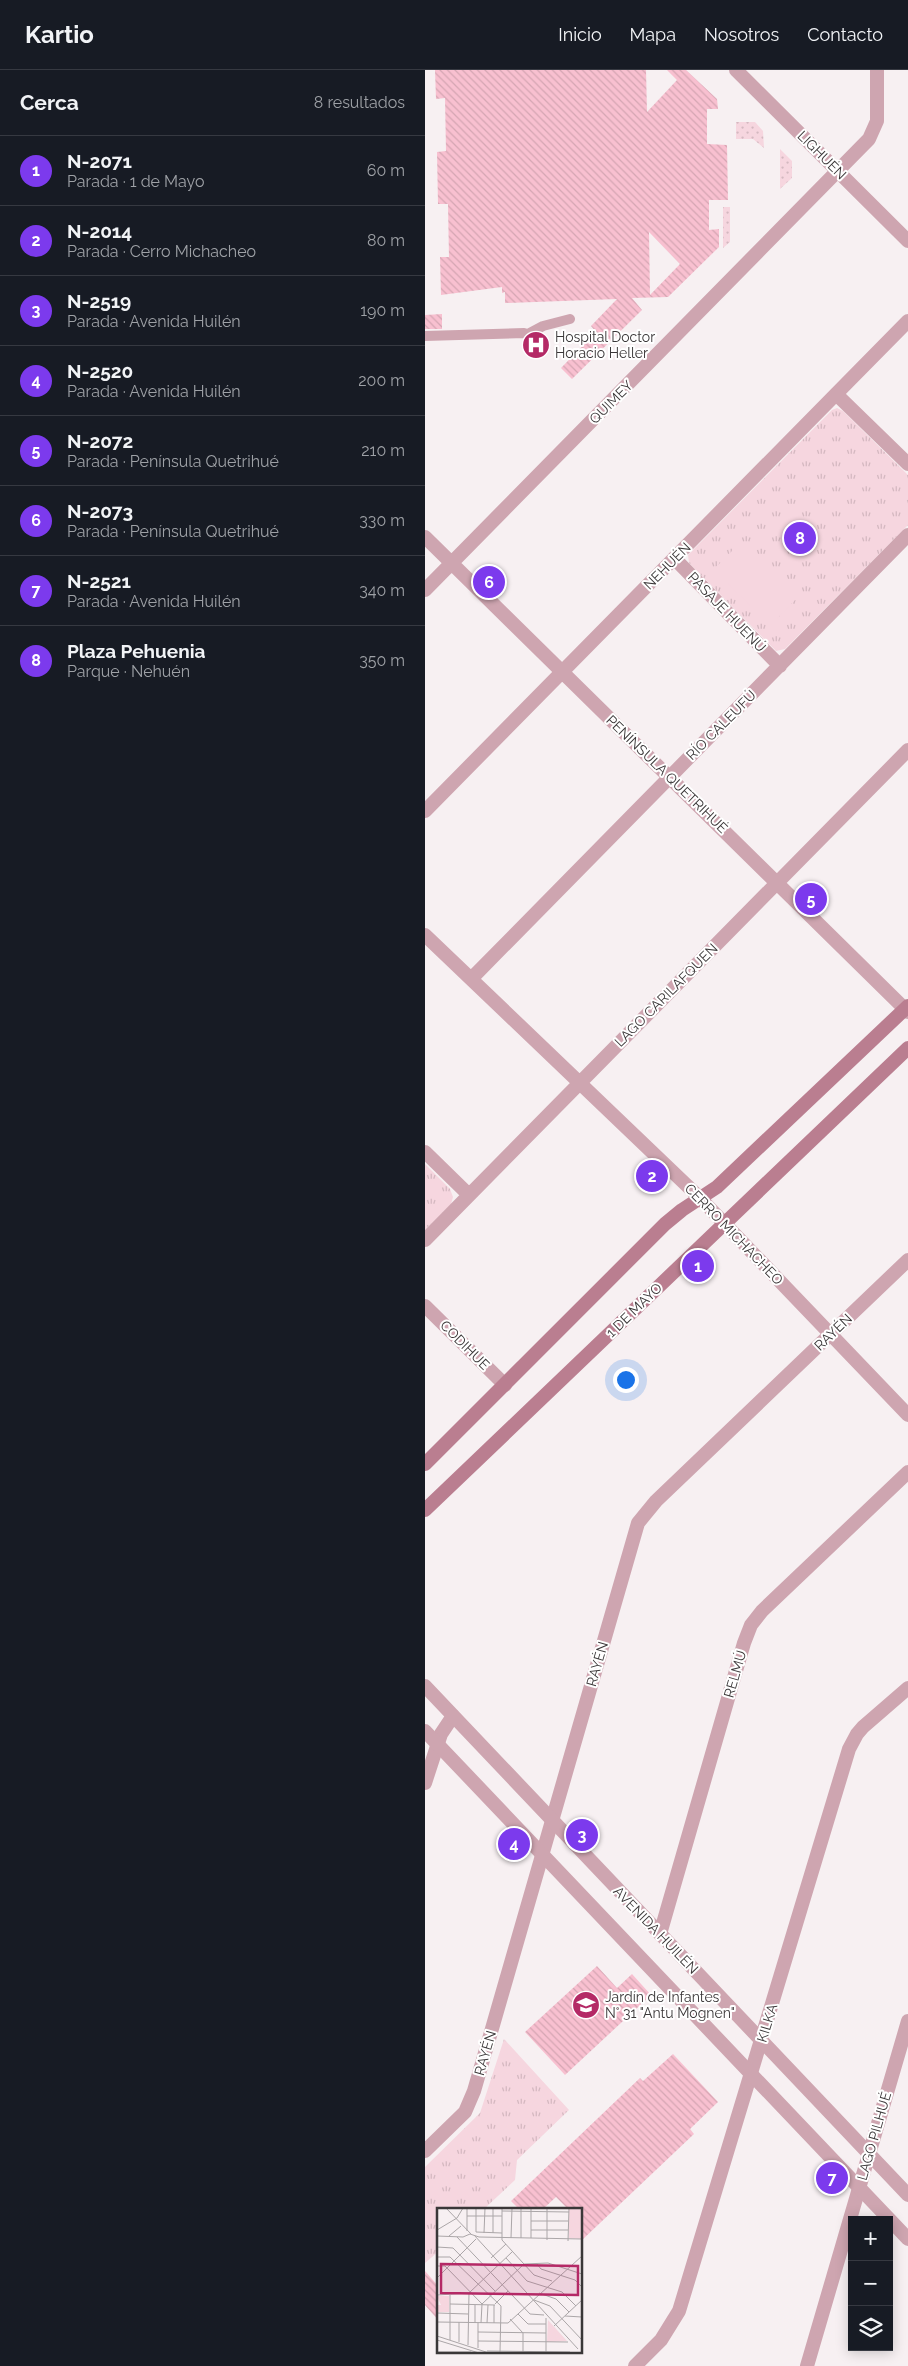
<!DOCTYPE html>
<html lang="es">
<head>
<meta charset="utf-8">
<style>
  :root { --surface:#171b24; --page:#242831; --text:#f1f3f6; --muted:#9ea1a6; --line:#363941; --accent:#7c3aed }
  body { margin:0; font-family:Raleway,sans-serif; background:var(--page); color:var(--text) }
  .controls { position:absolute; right:15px; bottom:15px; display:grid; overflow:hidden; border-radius:0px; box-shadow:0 2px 12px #0003 }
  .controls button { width:45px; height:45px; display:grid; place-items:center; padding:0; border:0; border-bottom:1px solid var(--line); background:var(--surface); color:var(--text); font:25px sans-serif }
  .you { position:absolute; left:200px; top:1309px; width:18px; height:18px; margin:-12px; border:4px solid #fff; border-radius:50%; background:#1a73e8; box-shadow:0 0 0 8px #1a73e833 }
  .badge { display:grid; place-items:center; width:32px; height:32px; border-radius:50%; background:var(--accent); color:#fff; font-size:16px; font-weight:700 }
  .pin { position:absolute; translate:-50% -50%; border:2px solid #fff; box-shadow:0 1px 5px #0006 }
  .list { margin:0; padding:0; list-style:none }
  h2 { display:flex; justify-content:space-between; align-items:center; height:65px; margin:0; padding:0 20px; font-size:21px }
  h2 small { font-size:16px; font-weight:400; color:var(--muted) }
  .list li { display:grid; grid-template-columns:32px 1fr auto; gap:15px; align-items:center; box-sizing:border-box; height:70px; padding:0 20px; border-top:1px solid var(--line) }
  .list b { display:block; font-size:19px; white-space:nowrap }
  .list p { margin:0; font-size:16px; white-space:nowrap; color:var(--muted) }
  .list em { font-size:16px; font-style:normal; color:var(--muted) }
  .icon { flex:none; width:28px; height:28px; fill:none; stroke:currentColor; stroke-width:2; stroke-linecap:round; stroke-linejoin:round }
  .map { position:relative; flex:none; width:483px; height:2296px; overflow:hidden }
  header { display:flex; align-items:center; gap:30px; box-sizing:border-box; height:70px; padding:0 25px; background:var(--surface); border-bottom:1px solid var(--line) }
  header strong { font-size:24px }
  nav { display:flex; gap:28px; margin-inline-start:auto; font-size:18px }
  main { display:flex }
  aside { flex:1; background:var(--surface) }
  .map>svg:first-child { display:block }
</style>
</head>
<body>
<header>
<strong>Kartio</strong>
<nav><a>Inicio</a><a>Mapa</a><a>Nosotros</a><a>Contacto</a></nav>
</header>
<main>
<aside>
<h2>Cerca<small>8 resultados</small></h2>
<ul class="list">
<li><span class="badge">1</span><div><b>N-2071</b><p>Parada · 1 de Mayo</p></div><em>60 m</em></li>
<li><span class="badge">2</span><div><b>N-2014</b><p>Parada · Cerro Michacheo</p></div><em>80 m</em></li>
<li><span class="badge">3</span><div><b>N-2519</b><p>Parada · Avenida Huilén</p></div><em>190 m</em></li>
<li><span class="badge">4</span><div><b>N-2520</b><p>Parada · Avenida Huilén</p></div><em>200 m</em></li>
<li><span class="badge">5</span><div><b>N-2072</b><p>Parada · Península Quetrihué</p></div><em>210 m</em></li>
<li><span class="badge">6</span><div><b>N-2073</b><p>Parada · Península Quetrihué</p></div><em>330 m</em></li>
<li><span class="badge">7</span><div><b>N-2521</b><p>Parada · Avenida Huilén</p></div><em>340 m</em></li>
<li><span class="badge">8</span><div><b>Plaza Pehuenia</b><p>Parque · Nehuén</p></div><em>350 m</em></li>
</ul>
</aside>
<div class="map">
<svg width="483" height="2296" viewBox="0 0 483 2296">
  <defs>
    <pattern id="grass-dots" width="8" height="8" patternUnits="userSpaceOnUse" patternTransform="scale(1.25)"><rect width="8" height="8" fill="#f6d6df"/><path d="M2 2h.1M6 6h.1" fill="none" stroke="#d4b8c0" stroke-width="1.8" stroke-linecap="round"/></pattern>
    <pattern id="park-tufts" width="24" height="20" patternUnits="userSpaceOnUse" patternTransform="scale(1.25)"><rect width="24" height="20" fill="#f6d6df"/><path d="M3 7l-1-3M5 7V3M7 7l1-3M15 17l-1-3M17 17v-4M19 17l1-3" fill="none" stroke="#d4b8c0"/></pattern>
    <pattern id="building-back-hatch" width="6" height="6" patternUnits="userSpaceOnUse" patternTransform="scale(1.25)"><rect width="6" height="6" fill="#f8c0d0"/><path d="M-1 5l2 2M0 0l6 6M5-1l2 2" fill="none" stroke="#d5a6b3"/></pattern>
  </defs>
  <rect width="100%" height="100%" fill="#f7f0f2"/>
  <path fill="url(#grass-dots)" d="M311,52H330L338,61L339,78L328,69H311Z
    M355,79L367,91V108L355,119Z
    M298,137H305V172L298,178Z"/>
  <path fill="url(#park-tufts)" d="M412,338L418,341L483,405V455L360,579L351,581L264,493L263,485L407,340Z
    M0,1094L25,1119L28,1127L26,1134L0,1160Z
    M79,1969L144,2040L92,2090L90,2110L58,2140H14V2181L0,2193V2097L55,2043Z"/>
  <path fill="#f6d6df" d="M315,473L371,529L345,556L289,499Z"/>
  <path fill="url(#building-back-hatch)" fill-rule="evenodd" d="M10,0H221L222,42L252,10L242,0H261L292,29L293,39H282V74L302,75L303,130H284V160L294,159V177L243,227L207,228L217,240L147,309L136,298L171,262L166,256L192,229L80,233V222L77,223V217L16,225L15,187H24L23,134H13L12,82L21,81L20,28L11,29ZM224,162L255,194L225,225Z
    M17,244V259H0V245Z
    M172,1896L192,1918L207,1904L226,1925L140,2005L100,1962Z
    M248,1984L293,2032L265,2059L269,2064L156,2171V2140H144L131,2127L117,2140H95L86,2131L215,2008L218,2011Z
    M0,2201L14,2217V2251L0,2235Z"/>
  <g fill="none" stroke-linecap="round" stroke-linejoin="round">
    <path stroke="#cea5b0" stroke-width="10" d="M103,264L118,256L145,249
      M0,266L99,263L106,265"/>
    <path stroke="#cea5b0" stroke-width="14" d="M311,0L483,171
      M411,324L483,394
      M0,467L483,942
      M249,488L355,596
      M0,520L444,69L452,51V0
      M0,741L483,251
      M0,865L275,1128L483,1345
      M46,909L483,465
      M0,1082L44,1125
      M0,1170L483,680
      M0,1236L80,1315
      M0,1713L16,1664L28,1646
      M235,1864L319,1573L326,1555L337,1541L483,1402
      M0,2081L40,2042L49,2021L213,1453L231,1431L483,1190
      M210,2296L236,2270L254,2241L424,1679L432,1664L438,1657L483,1618
      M382,2296L483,1951"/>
    <path stroke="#cea5b0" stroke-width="14" d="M0,1616L483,2125
      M0,1661L483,2169"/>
    <path stroke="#ba7e90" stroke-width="14" d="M0,1394L240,1154L257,1140L292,1117L483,936
      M0,1440L483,978"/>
  </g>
  <defs>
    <g id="hospital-disc" transform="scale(1.4375)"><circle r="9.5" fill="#b42966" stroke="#fff"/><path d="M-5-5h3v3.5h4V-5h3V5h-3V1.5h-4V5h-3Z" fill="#fff"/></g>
    <g id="school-disc" transform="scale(1.4375)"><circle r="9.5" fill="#b42966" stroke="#fff"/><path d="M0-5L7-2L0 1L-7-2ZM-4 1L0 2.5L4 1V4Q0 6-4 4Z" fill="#fff"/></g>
  </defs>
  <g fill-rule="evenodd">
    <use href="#hospital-disc" x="111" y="275"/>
    <use href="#school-disc" x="161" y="1935"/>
  </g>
  <g text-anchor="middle" stroke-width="4" stroke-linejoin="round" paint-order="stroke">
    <g font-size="14" fill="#3a3738" stroke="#fff">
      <text transform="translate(397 85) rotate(45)" y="5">LIGHUÉN</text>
      <text transform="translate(186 332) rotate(-45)" y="5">QUIMEY</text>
      <text transform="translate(242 496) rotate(-45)" y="5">NEHUÉN</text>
      <text transform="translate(302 542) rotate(46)" y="5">PASAJE HUENÚ</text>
      <text transform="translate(296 655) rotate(-45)" y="5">RÍO CALEUFÚ</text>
      <text transform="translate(242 704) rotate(44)" y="5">PENÍNSULA QUETRIHUÉ</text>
      <text transform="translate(241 925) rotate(-45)" y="5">LAGO CARILAFQUEN</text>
      <text transform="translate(309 1164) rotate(46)" y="5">CERRO MICHACHEO</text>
      <text transform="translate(209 1240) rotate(-44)" y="5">1 DE MAYO</text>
      <text transform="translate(408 1262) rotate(-44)" y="5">RAYÉN</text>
      <text transform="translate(40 1275) rotate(45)" y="5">CODIHUE</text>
      <text transform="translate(172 1594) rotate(-74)" y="5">RAYÉN</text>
      <text transform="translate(310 1604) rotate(-74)" y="5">RELMÚ</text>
      <text transform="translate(231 1860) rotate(46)" y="5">AVENIDA HUILÉN</text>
      <text transform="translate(342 1953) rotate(-73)" y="5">KILKA</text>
      <text transform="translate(60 1983) rotate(-74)" y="5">RAYÉN</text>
      <text transform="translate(449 2066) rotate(-74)" y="5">LAGO PILHUÉ</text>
    </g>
    <g font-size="14" fill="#3a3738" stroke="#fff" text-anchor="start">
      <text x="130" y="272">Hospital Doctor<tspan x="130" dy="16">Horacio Heller</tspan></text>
      <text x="180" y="1932">Jardín de Infantes<tspan x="180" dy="16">N° 31 "Antu Mognen"</tspan></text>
    </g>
  </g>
  <g transform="translate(12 2138)">
    <rect width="145" height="145" fill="#f7f0f2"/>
    <path d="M0,88H12V104H0V97H4Z" fill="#f6d6df"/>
    <path d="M132,0H145V31L132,30ZM111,112L130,133L110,134Z" fill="#f6d6df"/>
    <path fill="none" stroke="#aba6a8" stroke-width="1" d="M9,0L34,26M39,0V24L65,25M65,0V32L97,67L115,73M65,3L132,4M30,8H65M94,13H131M0,22L20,10L26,0M94,22H131M30,23V0M47,25L48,0M56,25V0M37,27L141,141M0,28L26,29L33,26L42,29L145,31M12,28L24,18M20,29L93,106L107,107M74,30L75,0M84,30V0M94,30V0M110,32V0M131,33L132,0M0,39L16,40L58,83M0,49H13L64,98M54,50L69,36M69,50L90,73L125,84L139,98M99,55L104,61L138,72L145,79M0,58H8L45,96M0,70L39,31M32,85L75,44M102,85L119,91L132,104M0,87L32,85M97,92L113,98L145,132M13,96L58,97M45,96L87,56L111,55L145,66M58,96L71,83M0,105L31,106M81,106L91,116H109M128,108L145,109M73,111L86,125V144M0,114L71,115L145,48M38,115V97M44,115L45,96M50,115L51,97M57,115V97M117,118L145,92M41,124L109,125M0,128L52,145M0,132L42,145M13,132V87M41,133L131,134M22,134V114M31,137L32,85M41,140V115M50,143L133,144M0,144H34M63,144L64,98M109,144V110"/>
    <path fill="#b42966" fill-opacity="0.15" stroke="#b42966" stroke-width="2.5" d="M4,56L141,58V87L4,85Z"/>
    <rect width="145" height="145" fill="none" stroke="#3a3738" stroke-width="2.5"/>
  </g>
</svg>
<div class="controls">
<button>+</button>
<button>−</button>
<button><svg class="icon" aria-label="layers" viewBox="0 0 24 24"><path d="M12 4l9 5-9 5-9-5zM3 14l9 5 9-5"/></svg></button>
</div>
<div class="you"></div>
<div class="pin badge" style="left:273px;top:1196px">1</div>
<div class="pin badge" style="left:227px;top:1106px">2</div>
<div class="pin badge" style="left:157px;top:1765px">3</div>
<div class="pin badge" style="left:89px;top:1774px">4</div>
<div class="pin badge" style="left:386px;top:829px">5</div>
<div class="pin badge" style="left:64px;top:512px">6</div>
<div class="pin badge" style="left:407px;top:2108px">7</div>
<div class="pin badge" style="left:375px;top:468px">8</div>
</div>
</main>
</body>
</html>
